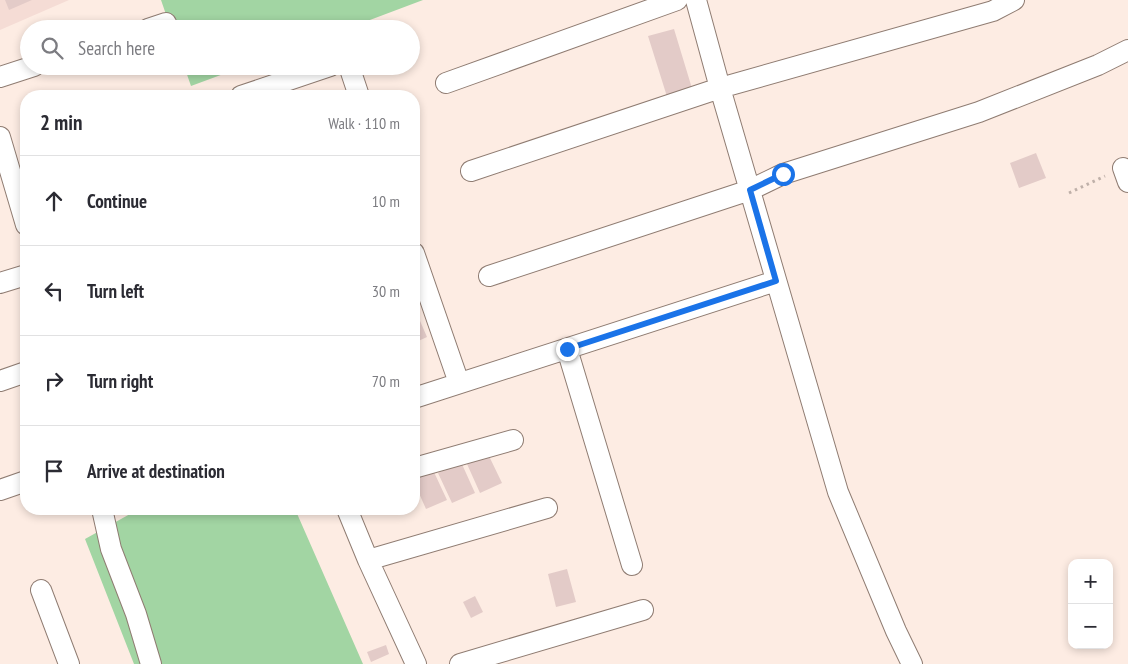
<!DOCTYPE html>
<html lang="en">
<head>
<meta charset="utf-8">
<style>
  :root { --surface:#fff; --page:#f2f2f3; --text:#2b2b33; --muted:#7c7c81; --line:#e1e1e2 }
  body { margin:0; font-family:"PT Sans Narrow",sans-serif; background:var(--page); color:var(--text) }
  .controls { position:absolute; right:15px; bottom:15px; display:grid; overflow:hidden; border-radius:10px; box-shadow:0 2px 8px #0003 }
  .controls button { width:45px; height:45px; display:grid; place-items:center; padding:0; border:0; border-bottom:1px solid var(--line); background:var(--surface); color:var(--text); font:25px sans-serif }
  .stop { position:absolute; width:15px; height:15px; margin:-11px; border:4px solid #1a73e8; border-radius:50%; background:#fff }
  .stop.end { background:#1a73e8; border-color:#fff; box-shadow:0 1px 5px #0008 }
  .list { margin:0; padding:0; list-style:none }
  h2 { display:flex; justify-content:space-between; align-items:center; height:65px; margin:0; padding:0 20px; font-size:21px }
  h2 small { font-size:16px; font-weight:400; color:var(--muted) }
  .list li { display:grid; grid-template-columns:32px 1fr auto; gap:15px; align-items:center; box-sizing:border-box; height:90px; padding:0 20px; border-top:1px solid var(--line) }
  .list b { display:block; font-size:19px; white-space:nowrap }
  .list em { font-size:16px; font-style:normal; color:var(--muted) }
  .icon { flex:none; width:28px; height:28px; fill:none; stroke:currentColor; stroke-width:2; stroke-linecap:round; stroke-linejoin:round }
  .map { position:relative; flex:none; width:1128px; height:664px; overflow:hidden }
  .search { position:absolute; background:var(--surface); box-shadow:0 2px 8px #0003; left:20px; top:20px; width:400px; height:55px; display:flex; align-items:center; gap:12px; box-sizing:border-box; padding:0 18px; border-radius:28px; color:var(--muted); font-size:19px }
  .panel { position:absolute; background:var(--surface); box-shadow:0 2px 8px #0003; left:20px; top:90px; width:400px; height:425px; border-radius:20px }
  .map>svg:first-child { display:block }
</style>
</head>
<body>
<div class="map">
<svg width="1128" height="664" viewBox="0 0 1128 664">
  <rect width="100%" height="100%" fill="#fdece3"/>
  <path fill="#f5dcd5" d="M0,0H69L0,30Z"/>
  <path fill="#a2d5a3" d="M161,0H423L346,29H171Z
    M184,66H245L191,86Z
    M139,509H295L363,664H134L85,539Z"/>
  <path fill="#e3cbc8" d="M5,0H32L9,10Z
    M674,29L694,95L669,103L648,36Z
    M1036,153L1046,178L1019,188L1010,163Z
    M417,314L427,337L414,343V315Z
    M488,454L502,483L480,493L467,464Z
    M461,462L475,493L452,503L438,473Z
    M433,470L447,500L426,509L414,482V479Z
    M567,569L576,602L556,607L548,574Z
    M475,596L483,612L471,618L463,602Z
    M386,645L389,654L371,662L367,652Z"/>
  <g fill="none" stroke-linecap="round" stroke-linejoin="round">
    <g stroke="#8f7c72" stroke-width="22">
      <path id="street" d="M696,0L720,88L838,492L896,631L912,664
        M148,29L166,23
        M349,66L359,96
        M0,77L34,66
        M446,83L677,0
        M241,96L330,66
        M0,137L26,225
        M1123,168L1128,182
        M471,171L720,88L993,11L1014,0
        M414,253L459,383
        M489,276L750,190L783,174L979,112L1098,65L1128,50
        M0,283L26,275
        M567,349L632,565
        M0,381L26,372
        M414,398L776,281
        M414,468L513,440
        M0,490L26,481
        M102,509L111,549L136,614L151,664
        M347,509L368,560L416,664
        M368,560L547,508
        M41,590L69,664
        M460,664L643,610"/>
    </g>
    <path stroke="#bfb0a9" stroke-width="3" stroke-dasharray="2.5 4" stroke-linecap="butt" d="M1069,193L1105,176"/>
    <use href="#street" stroke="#fff" stroke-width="20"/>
  </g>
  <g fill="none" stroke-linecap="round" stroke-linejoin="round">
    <path stroke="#1a73e8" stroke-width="6" d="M567,349L776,281L750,190L783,174"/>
  </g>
</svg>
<div class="controls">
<button>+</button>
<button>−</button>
</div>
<div class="stop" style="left:783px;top:174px"></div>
<div class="stop end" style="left:567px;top:349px"></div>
<div class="search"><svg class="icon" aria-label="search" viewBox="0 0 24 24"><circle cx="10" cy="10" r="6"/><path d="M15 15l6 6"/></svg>Search here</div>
<section class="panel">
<h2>2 min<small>Walk · 110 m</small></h2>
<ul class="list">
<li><svg class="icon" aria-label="ahead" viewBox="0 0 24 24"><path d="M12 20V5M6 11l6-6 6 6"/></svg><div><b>Continue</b></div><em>10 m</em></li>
<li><svg class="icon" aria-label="left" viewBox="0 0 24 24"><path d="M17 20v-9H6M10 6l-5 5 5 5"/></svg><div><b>Turn left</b></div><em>30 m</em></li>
<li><svg class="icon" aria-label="right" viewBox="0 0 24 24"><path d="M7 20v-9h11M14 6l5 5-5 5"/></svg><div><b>Turn right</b></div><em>70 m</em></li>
<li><svg class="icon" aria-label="arrive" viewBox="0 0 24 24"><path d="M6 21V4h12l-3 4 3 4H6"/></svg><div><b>Arrive at destination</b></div></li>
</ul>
</section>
</div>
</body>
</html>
